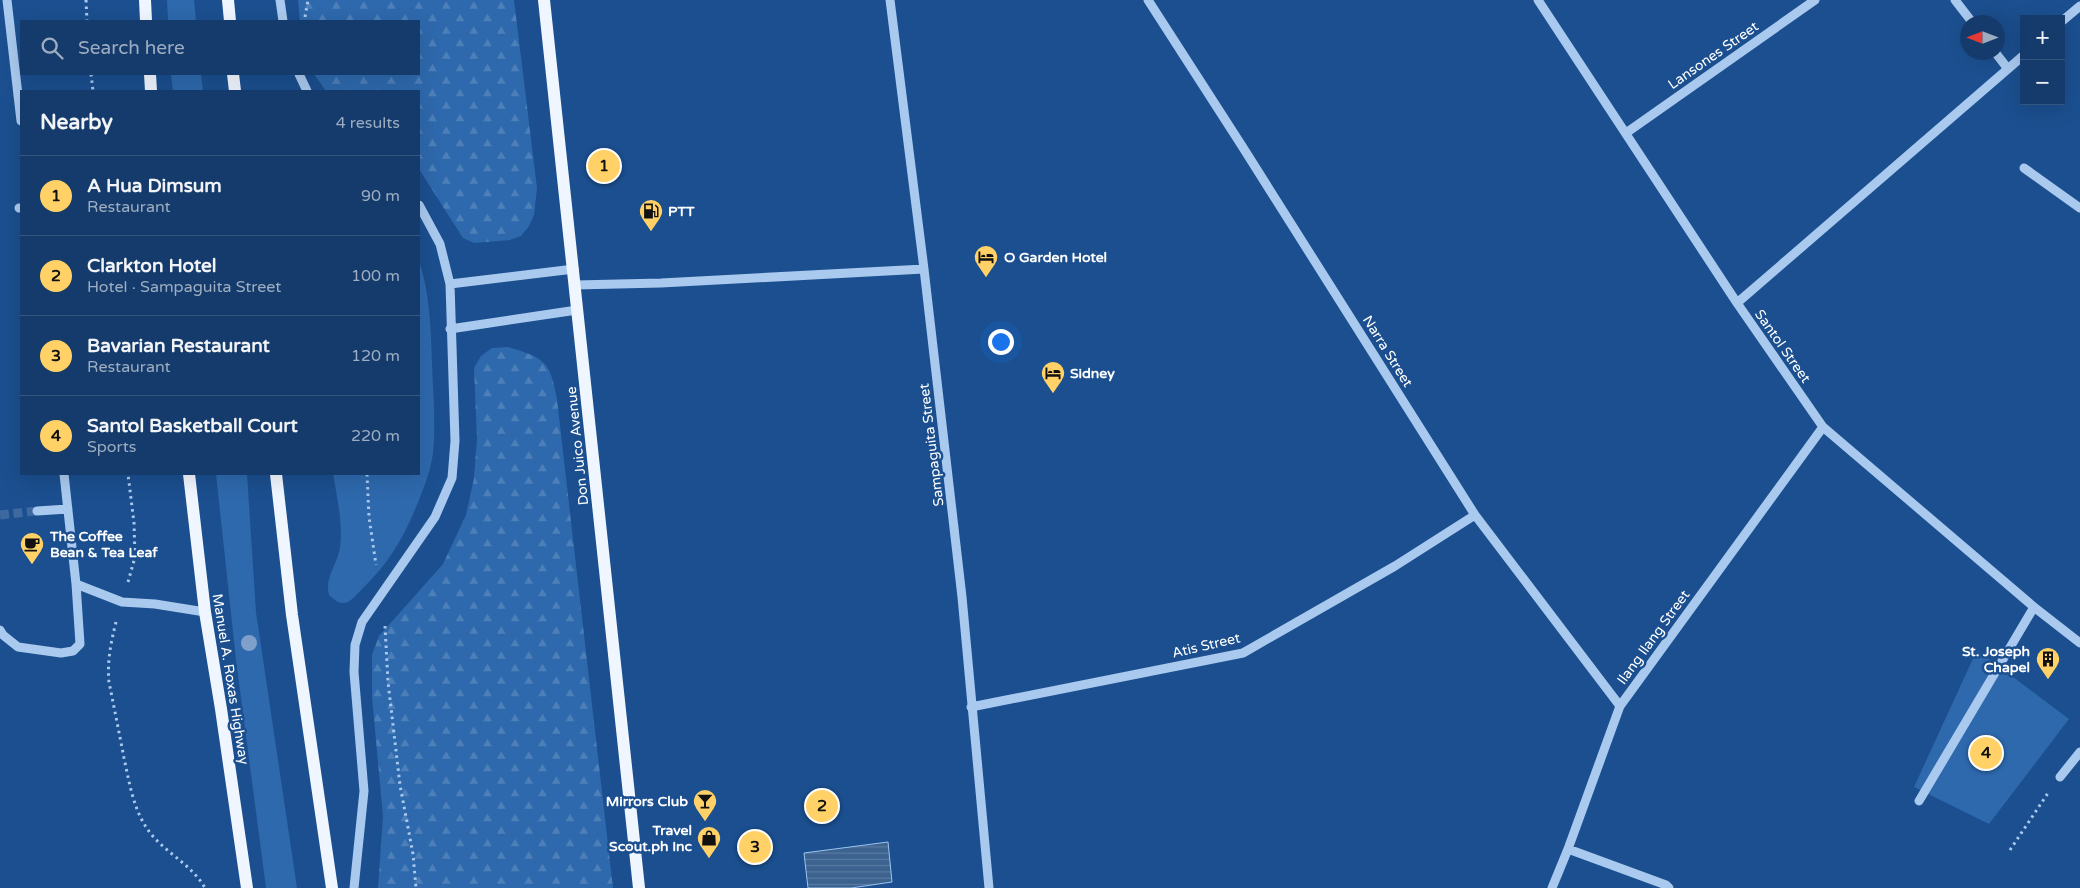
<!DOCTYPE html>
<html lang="en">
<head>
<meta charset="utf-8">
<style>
  :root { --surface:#143b6b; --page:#214673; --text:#f1f3f6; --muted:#9dadc1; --line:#33557e; --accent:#ffd166 }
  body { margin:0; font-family:"Varela Round",sans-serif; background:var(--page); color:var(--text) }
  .controls { position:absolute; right:15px; top:15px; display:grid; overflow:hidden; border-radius:0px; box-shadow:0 5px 20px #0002 }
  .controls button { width:45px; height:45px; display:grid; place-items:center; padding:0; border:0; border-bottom:1px solid var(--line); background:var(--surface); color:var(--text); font:25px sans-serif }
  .compass { position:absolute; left:1960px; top:15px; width:45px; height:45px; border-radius:50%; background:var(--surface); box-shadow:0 5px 20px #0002; rotate:270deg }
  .you { position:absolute; left:1000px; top:341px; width:18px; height:18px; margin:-12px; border:4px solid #fff; border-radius:50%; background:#1a73e8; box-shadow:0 0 0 8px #1a73e833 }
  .badge { display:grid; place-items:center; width:32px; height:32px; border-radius:50%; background:var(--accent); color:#111; font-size:16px; font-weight:700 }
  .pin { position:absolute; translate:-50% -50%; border:2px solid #fff; box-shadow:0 1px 5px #0006 }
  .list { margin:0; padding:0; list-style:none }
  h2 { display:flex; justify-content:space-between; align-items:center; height:65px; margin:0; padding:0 20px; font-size:21px }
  h2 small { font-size:16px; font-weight:400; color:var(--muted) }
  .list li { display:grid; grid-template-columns:32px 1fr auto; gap:15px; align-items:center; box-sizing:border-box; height:80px; padding:0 20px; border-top:1px solid var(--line) }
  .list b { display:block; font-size:19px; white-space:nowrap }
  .list p { margin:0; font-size:16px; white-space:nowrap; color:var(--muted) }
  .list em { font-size:16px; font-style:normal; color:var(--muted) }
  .icon { flex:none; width:28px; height:28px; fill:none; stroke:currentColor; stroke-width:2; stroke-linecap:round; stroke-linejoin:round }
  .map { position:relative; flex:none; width:2080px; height:888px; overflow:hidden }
  .search { position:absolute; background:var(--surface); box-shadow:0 5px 20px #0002; left:20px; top:20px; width:400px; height:55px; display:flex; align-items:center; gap:12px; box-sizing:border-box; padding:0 18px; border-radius:0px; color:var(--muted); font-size:19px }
  .panel { position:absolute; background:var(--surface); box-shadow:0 5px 20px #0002; left:20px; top:90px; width:400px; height:385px; border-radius:0px }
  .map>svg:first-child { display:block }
</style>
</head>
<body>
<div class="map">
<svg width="2080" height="888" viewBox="0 0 2080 888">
  <defs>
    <pattern id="forest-firs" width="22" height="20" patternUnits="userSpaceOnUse" patternTransform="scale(1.25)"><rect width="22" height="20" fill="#2e69ad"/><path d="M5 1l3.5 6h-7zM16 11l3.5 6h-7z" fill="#4d80b9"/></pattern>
    <pattern id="water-rules" width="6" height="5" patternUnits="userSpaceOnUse" patternTransform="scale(1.25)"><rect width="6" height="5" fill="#3c6290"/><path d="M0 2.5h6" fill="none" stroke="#597aa1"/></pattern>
  </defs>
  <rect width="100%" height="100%" fill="#1b4f8f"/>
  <path fill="#2e69ad" d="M167,0H194L196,21H168Z
    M171,74H201L203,91H173Z
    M419,260C430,295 431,328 432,365C433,394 436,423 433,453C431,469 425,485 419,500C404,537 391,561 362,589C350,602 344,610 329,595C324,577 338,564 340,547C343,523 337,497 333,474H419Z
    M216,474H247L256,612L297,888H266L236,660Z
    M1977,650L2069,719L1989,824L1914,787Z"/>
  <path fill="url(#forest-firs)" d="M298,0H514L537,188L534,215L529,226L521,236L510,240L474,243L463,238L419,169V91H326L314,74H419V21H300Z
    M508,347C545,358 550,361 557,399L613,888H378L383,816L372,697V655L379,636L443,564L466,515L474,478L477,439L474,368L481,356L492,348Z"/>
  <path fill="url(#water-rules)" stroke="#9cc4f0" d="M888,842L892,882L851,888H808L804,853Z"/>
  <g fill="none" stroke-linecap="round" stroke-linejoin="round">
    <path stroke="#3d69a0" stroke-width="9" stroke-dasharray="9 4.5" stroke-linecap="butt" d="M0,515L37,511"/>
    <path stroke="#a9c9ee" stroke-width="3" stroke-dasharray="2.5 4" stroke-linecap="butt" d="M86,0L87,21
      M305,17L308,0
      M91,74L93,91
      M367,474L369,517L376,565
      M128,582L135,557L134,523L128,474
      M116,622C111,642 107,661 109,682C114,707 119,732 124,758C129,781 133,807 146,827C161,851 191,863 205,888
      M385,626L388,682L400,785L413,854L416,888
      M2010,850L2048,793"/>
    <path stroke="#a9c9ee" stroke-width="9" d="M7,0L21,121
      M280,0L283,21
      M890,0L924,269L962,597L989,888
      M1148,0L1242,146L1475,515L1620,706
      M1538,0L1737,303L1823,427L2034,607L2080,643
      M1955,0L1972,22
      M2061,22L2080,6
      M1995,52L2008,69
      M299,74L307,91
      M1626,133L1815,0
      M2024,168L2080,208
      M19,208H21
      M450,284L574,269
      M575,285L661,283L924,269
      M1737,303L2024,55
      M450,329L577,310
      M37,511L68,509
      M76,584L122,602L155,604L205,612
      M0,630L3,635L18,647L61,653L73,651L80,644L76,584L64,474
      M971,707L1243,653L1395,566L1475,515
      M2060,777L2080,752
      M1919,801L2034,607
      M1568,849L1666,885L1669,888
      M354,888L364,791L354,672L355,645L362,622L435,517L452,478L455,441L450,284L440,244L419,205
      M1552,888L1568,849L1620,706L1823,427"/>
    <path stroke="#f0f6ff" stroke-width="12" d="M145,0L146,21
      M228,0L230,21
      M544,0L639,888
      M150,74L151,91
      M233,74L235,91
      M189,474L205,612L221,709L247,888
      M276,474L292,615L332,888"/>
  </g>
  <circle fill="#7ea0ca" cx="249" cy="643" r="8"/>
  <defs>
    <g id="fuel-pin" transform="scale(1.25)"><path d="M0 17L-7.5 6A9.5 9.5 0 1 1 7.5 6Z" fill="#ffd166" stroke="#1b4f8f"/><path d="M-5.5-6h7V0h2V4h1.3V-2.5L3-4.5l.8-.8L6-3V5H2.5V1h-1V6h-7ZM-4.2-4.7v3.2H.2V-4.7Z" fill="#111"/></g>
    <g id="hotel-pin" transform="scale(1.25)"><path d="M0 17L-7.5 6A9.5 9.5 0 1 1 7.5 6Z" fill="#ffd166" stroke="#1b4f8f"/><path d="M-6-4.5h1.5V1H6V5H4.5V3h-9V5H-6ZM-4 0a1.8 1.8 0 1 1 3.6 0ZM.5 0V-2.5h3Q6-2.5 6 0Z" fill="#111"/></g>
    <g id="cafe-pin" transform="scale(1.25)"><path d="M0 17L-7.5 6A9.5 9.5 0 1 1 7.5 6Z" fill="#ffd166" stroke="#1b4f8f"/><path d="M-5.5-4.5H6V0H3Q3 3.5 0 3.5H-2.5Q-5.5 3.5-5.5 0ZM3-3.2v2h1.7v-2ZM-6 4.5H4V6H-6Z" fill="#111"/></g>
    <g id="building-pin" transform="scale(1.25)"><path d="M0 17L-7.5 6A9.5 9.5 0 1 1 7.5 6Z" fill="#ffd166" stroke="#1b4f8f"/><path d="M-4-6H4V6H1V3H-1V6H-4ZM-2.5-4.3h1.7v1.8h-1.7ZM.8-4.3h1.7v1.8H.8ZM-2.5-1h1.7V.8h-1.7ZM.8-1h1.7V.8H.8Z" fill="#111"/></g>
    <g id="bar-pin" transform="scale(1.25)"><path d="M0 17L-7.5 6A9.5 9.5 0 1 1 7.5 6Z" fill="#ffd166" stroke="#1b4f8f"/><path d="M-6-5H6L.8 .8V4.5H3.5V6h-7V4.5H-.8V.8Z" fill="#111"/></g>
    <g id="shop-pin" transform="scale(1.25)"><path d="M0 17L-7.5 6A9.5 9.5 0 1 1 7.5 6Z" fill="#ffd166" stroke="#1b4f8f"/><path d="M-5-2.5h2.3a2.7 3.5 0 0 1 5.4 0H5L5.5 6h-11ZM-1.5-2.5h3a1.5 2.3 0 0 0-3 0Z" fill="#111"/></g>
  </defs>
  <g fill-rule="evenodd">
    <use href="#fuel-pin" x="651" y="211"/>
    <use href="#hotel-pin" x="986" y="257"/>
    <use href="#hotel-pin" x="1053" y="373"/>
    <use href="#cafe-pin" x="32" y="544"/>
    <use href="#building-pin" x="2048" y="659"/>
    <use href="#bar-pin" x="705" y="801"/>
    <use href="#shop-pin" x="709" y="838"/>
  </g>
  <g text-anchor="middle" stroke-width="5" stroke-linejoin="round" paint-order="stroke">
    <g font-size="14" fill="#fff" stroke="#1b4f8f">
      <text transform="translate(1713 55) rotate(-35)" y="5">Lansones Street</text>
      <text transform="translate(1783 346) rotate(55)" y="5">Santol Street</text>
      <text transform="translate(1388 351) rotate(58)" y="5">Narra Street</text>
      <text transform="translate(931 445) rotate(-97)" y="5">Sampaguita Street</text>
      <text transform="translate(577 446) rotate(-96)" y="5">Don Juico Avenue</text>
      <text transform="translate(1653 637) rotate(-54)" y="5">Ilang Ilang Street</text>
      <text transform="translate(1206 645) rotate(-13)" y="5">Atis Street</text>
      <text transform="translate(231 679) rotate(81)" y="5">Manuel A. Roxas Highway</text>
    </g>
    <g font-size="14" font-weight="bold" fill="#fff" stroke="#1b4f8f" text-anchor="start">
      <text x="668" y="216">PTT</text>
      <text x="1004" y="262">O Garden Hotel</text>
      <text x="1070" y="378">Sidney</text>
      <text x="50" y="541">The Coffee<tspan x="50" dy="16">Bean &amp; Tea Leaf</tspan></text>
      <text x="2030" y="656" text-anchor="end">St. Joseph<tspan x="2030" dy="16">Chapel</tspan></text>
      <text x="688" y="806" text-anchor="end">Mirrors Club</text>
      <text x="692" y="835" text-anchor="end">Travel<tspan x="692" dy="16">Scout.ph Inc</tspan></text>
    </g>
  </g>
</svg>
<div class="controls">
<button>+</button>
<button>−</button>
</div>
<svg class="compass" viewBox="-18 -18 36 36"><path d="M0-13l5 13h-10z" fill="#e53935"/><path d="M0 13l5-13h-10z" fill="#9dadc1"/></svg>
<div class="you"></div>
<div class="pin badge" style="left:604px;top:166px">1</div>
<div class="pin badge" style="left:822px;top:806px">2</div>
<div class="pin badge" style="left:755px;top:847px">3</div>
<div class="pin badge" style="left:1986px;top:753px">4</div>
<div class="search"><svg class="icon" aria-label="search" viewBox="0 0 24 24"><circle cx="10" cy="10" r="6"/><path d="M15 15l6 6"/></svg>Search here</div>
<section class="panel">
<h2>Nearby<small>4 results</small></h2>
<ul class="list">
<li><span class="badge">1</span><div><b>A Hua Dimsum</b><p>Restaurant</p></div><em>90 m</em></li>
<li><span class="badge">2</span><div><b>Clarkton Hotel</b><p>Hotel · Sampaguita Street</p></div><em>100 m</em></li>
<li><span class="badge">3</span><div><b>Bavarian Restaurant</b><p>Restaurant</p></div><em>120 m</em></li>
<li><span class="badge">4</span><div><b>Santol Basketball Court</b><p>Sports</p></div><em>220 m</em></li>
</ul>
</section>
</div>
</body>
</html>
